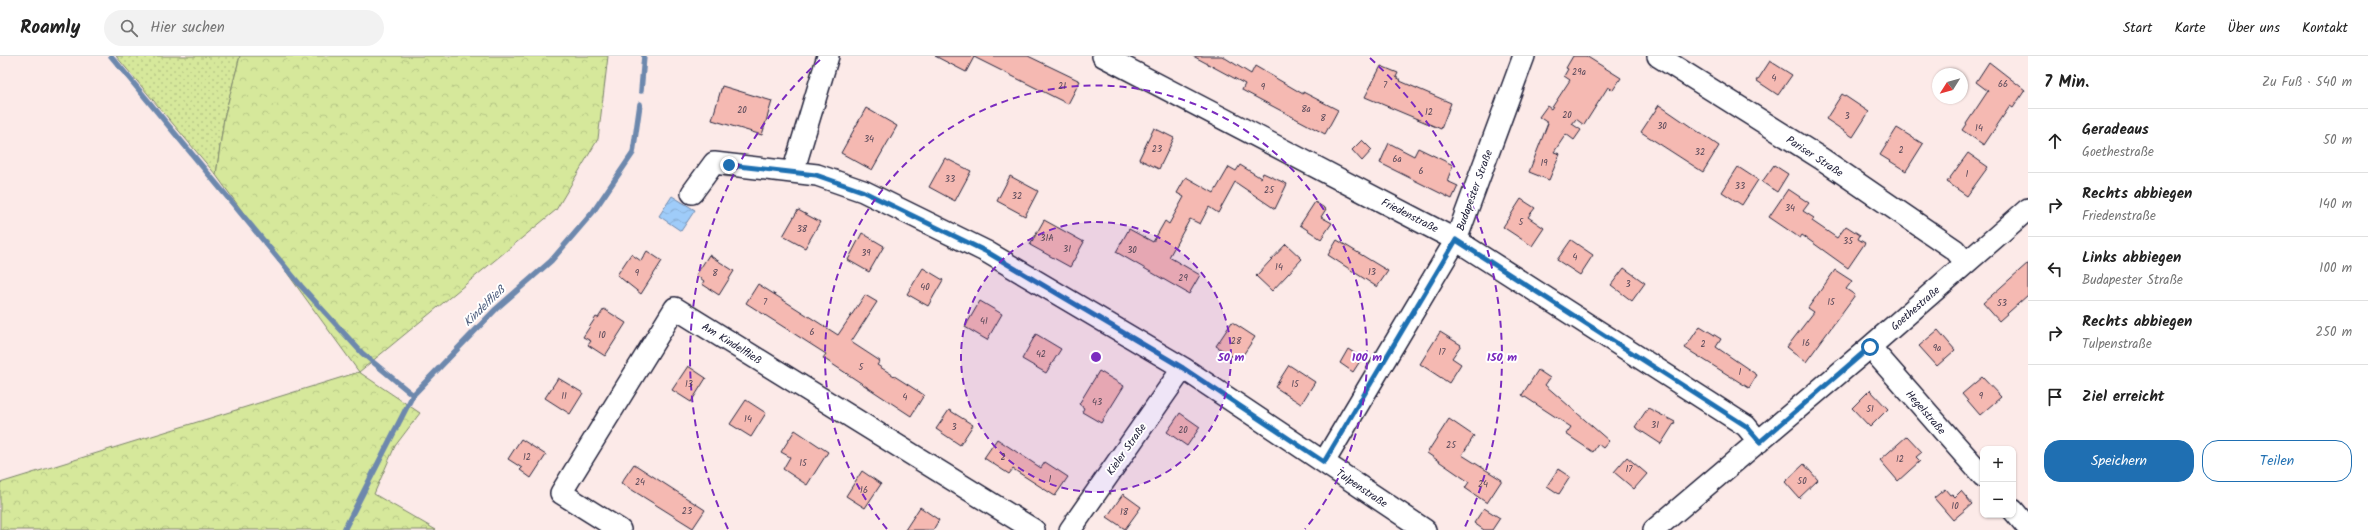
<!DOCTYPE html>
<html lang="de">
<head>
<meta charset="utf-8">
<style>
  :root { --surface:#fff; --page:#f2f2f2; --text:#222; --muted:#767676; --line:#e0e0e0; --accent:#1f6fb2 }
  body { margin:0; font-family:Kalam,sans-serif; background:var(--page); color:var(--text) }
  .controls { position:absolute; right:12px; bottom:12px; display:grid; overflow:hidden; border-radius:8px; box-shadow:0 1px 3px #0004 }
  .controls button { width:36px; height:36px; display:grid; place-items:center; padding:0; border:0; border-bottom:1px solid var(--line); background:var(--surface); color:var(--text); font:20px sans-serif }
  .compass { position:absolute; left:1932px; top:12px; width:36px; height:36px; border-radius:50%; background:var(--surface); box-shadow:0 1px 3px #0004; rotate:233deg }
  .stop { position:absolute; width:12px; height:12px; margin:-9px; border:3px solid #1f6fb2; border-radius:50%; background:#fff }
  .stop.end { background:#1f6fb2; border-color:#fff; box-shadow:0 1px 4px #0008 }
  .list { margin:0; padding:0; list-style:none }
  h2 { display:flex; justify-content:space-between; align-items:center; height:52px; margin:0; padding:0 16px; font-size:17px }
  h2 small { font-size:13px; font-weight:400; color:var(--muted) }
  .list li { display:grid; grid-template-columns:26px 1fr auto; gap:12px; align-items:center; box-sizing:border-box; height:64px; padding:0 16px; border-top:1px solid var(--line) }
  .list b { display:block; font-size:15px; white-space:nowrap }
  .list p { margin:0; font-size:13px; white-space:nowrap; color:var(--muted) }
  .list em { font-size:13px; font-style:normal; color:var(--muted) }
  .actions { display:flex; gap:8px; padding:12px 16px }
  .actions a { flex:1; padding:9px 0; border:1px solid var(--accent); border-radius:16px; text-align:center; font-size:14px; color:var(--accent) }
  .actions .main { background:var(--accent); color:#fff }
  .icon { flex:none; width:22px; height:22px; fill:none; stroke:currentColor; stroke-width:2; stroke-linecap:round; stroke-linejoin:round }
  .map { position:relative; flex:none; width:2028px; height:474px; overflow:hidden }
  header { display:flex; align-items:center; gap:24px; box-sizing:border-box; height:56px; padding:0 20px; background:var(--surface); border-bottom:1px solid var(--line) }
  header strong { font-size:19px }
  nav { display:flex; gap:22px; margin-inline-start:auto; font-size:14px }
  .search { width:280px; height:36px; background:var(--page); display:flex; align-items:center; gap:10px; box-sizing:border-box; padding:0 14px; border-radius:22px; color:var(--muted); font-size:15px }
  main { display:flex }
  aside { flex:1; background:var(--surface) }
  .map>svg:first-child { display:block }
</style>
</head>
<body>
<header>
<strong>Roamly</strong>
<div class="search"><svg class="icon" aria-label="search" viewBox="0 0 24 24"><circle cx="10" cy="10" r="6"/><path d="M15 15l6 6"/></svg>Hier suchen</div>
<nav><a>Start</a><a>Karte</a><a>Über uns</a><a>Kontakt</a></nav>
</header>
<main>
<div class="map">
<svg width="2028" height="474" viewBox="0 0 2028 474">
  <defs>
    <pattern id="grass-dots" width="8" height="8" patternUnits="userSpaceOnUse"><rect width="8" height="8" fill="#d6e89b"/><path d="M2 2h.1M6 6h.1" fill="none" stroke="#b7c786" stroke-width="1.8" stroke-linecap="round"/></pattern>
    <pattern id="forest-crowns" width="20" height="18" patternUnits="userSpaceOnUse"><rect width="20" height="18" fill="#d6e89b"/><path d="M2 6a3 3 0 1 1 6 0M12 15a3 3 0 1 1 6 0" fill="none" stroke="#b7c786"/></pattern>
    <pattern id="water-waves" width="16" height="10" patternUnits="userSpaceOnUse"><rect width="16" height="10" fill="#9fccf9"/><path d="M0 5q4-4 8 0t8 0" fill="none" stroke="#89afd6"/></pattern>
  </defs>
  <rect width="100%" height="100%" fill="#fceae8"/>
  <filter id="ink" filterUnits="userSpaceOnUse"><feTurbulence type="fractalNoise" baseFrequency=".025" numOctaves="2"/><feDisplacementMap in="SourceGraphic" scale="8" xChannelSelector="R" yChannelSelector="G"/><feConvolveMatrix kernelMatrix="1 2 1 2 8 2 1 2 1" color-interpolation-filters="sRGB"/></filter>
  <g filter="url(#ink)">
    <path fill="url(#grass-dots)" stroke="#7c856b" d="M116,0H240L224,62L216,119Z"/>
    <path fill="url(#forest-crowns)" stroke="#7c856b" d="M240,0H608L598,83L556,154L359,316L420,357L395,390L374,438L436,474H0V427L359,316L216,119L224,62Z"/>
    <path fill="url(#water-waves)" stroke="#6d88ad" d="M672,140L695,154L681,175L659,160Z"/>
    <g fill="none" stroke-linecap="round" stroke-linejoin="round">
      <path stroke="#6d88ad" stroke-width="5.5" d="M111,0L301,230L362,297L413,339
        M641,35L644,0
        M344,474L413,339L496,253L551,205L593,156L633,97L640,48"/>
    </g>
    <path fill="#f5b9b2" stroke="#22223b" d="M935,0H1028L1080,25L1068,48L974,1L966,16Z
      M1193,0H1222L1251,18L1255,10L1303,38V36L1338,54L1325,78L1242,34L1245,28Z
      M1573,0H1586L1621,22L1613,34L1608,31L1584,69L1576,63L1572,68L1581,74L1574,84L1566,78L1554,96L1560,98L1549,124L1529,116L1548,67L1539,61L1547,50L1551,53L1570,24L1564,20L1568,13L1566,12Z
      M1770,5L1792,19L1778,39L1757,25Z
      M1989,6L2025,34L2013,52L2010,50L1984,89L1962,74L1988,35L1976,26Z
      M1381,10L1398,17L1396,21L1401,24L1400,25L1451,47L1441,73L1365,41Z
      M722,30L772,45L762,79L712,64Z
      M1842,38L1869,56L1853,81L1826,63Z
      M1659,49L1719,90L1703,116L1641,76Z
      M866,52L897,70L872,114L841,97Z
      M1154,72L1174,82L1159,113L1139,103Z
      M1897,72L1923,88L1906,115L1880,99Z
      M1362,84L1372,94L1362,105L1352,94Z
      M1389,87L1414,100L1418,92L1453,109L1447,125L1458,130L1452,143L1380,107Z
      M1968,97L1988,111L1967,140L1947,126Z
      M945,102L971,115L955,145L929,131Z
      M1240,109L1261,122L1263,117L1287,128L1275,153L1235,126L1218,157L1209,151L1200,168L1190,163L1169,201L1200,219L1189,238L1116,196L1129,173L1153,186L1165,165L1169,168L1184,141L1177,137L1186,121L1214,137L1229,111L1236,115Z
      M1774,109L1788,118L1777,136L1762,126Z
      M1738,111L1758,124L1742,149L1722,136Z
      M1010,120L1038,135L1025,160L997,145Z
      M1788,133L1809,147L1803,155L1814,162L1812,165L1837,182L1846,170L1860,179L1858,183L1865,187L1848,212L1802,179L1800,182L1769,161Z
      M1521,143L1535,152L1528,161L1544,172L1532,190L1503,171Z
      M1315,146L1326,153L1321,161L1332,167L1321,183L1300,169Z
      M798,154L820,166L805,192L783,180Z
      M1044,164L1084,186L1070,211L1030,189Z
      M862,177L884,190L869,216L848,204Z
      M1337,184L1388,215L1377,231L1328,199Z
      M1571,184L1593,199L1580,219L1557,204Z
      M1286,188L1302,203L1272,235L1256,220Z
      M647,195L662,205L641,238L617,219L631,198L641,205Z
      M709,199L734,215L719,239L702,228L704,225L696,219Z
      M2028,207V239L1999,265L1983,247Z
      M923,212L943,224L928,250L907,238Z
      M1624,212L1645,227L1632,245L1611,229Z
      M1835,214L1852,225L1846,233L1855,239L1806,306L1787,291L1814,256L1808,252Z
      M758,228L838,279L865,239L877,246L851,286L880,305L877,309L924,339L911,360L823,302L826,298L746,247Z
      M980,245L1002,258L987,284L965,271Z
      M604,253L626,267L605,300L588,289L591,285L583,281L596,261L598,262Z
      M1232,266L1255,281L1239,305L1216,290Z
      M1700,270L1721,283L1716,291L1757,319L1749,332L1685,292Z
      M1938,274L1955,294L1937,310L1919,290Z
      M1440,276L1461,289L1452,302L1461,308L1449,327L1420,308Z
      M1036,278L1061,293L1046,317L1022,303Z
      M1348,293L1362,302L1353,316L1340,307Z
      M1289,309L1315,326L1301,348L1275,331Z
      M688,310L706,322L691,346L672,334Z
      M1538,314L1550,322L1545,329L1609,385L1603,392L1598,388L1593,396L1566,378L1571,371L1522,339Z
      M1099,315L1124,330L1101,367L1082,356L1084,352L1079,348Z
      M1982,321L2001,341L1980,359L1962,338Z
      M558,322L583,337L570,358L545,342Z
      M1870,334L1888,353L1870,371L1852,352Z
      M746,344L766,357L751,381L730,368Z
      M1648,352L1675,366L1661,388L1635,371Z
      M949,354L973,369L960,389L936,373Z
      M1180,357L1200,371L1187,390L1167,376Z
      M1449,363L1474,380L1462,399L1502,424L1487,447L1465,432L1469,426L1427,397Z
      M795,374L828,396L807,429L783,413L790,401L781,396Z
      M1907,380L1922,396L1916,401L1920,405L1898,425L1880,404Z
      M521,383L546,399L531,422L520,414L522,412L508,403Z
      M997,383L1041,412L1045,406L1068,421L1055,440L1013,413L1009,418L984,402Z
      M1627,401L1647,418L1634,433L1614,416Z
      M634,408L705,454L693,472L621,427Z
      M1804,408L1818,424L1799,442L1785,426Z
      M1558,413L1570,421L1559,438L1547,430Z
      M862,415L881,428L865,452L846,440Z
      M1945,433L1950,439L1952,438L1955,441L1961,435L1972,448L1953,464L1934,442Z
      M1123,438L1141,451L1125,473L1107,461Z
      M920,451L939,464L933,474H905Z
      M1484,452L1500,462L1492,474H1484L1474,467Z"/>
    <g fill="none" stroke-linecap="round" stroke-linejoin="round">
      <g stroke="#22223b" stroke-width="24">
        <path id="minor" d="M1103,0L1456,184L1746,370L1759,386
          M1658,0L1822,103L1955,194L1966,207
          M793,116L828,0
          M692,137L714,107L817,119L863,135L987,196L1183,312L1425,474
          M1870,291L1983,420
          M1324,406L1456,184L1524,0
          M2013,454L2028,472
          M620,474L561,437L675,252L1034,474
          M1070,474L1183,312
          M1654,474L1870,291L2028,153"/>
      </g>
      <use href="#minor" stroke="#fff" stroke-width="21"/>
    </g>
  </g>
  <g fill="none" stroke-linecap="round" stroke-linejoin="round" filter="url(#ink)">
    <path stroke="#1f6fb2" stroke-width="5" d="M729,109L816,119L862,135L987,196L1183,312L1324,406L1456,184L1746,370L1760,386L1870,291"/>
  </g>
  <circle cx="1096" cy="301" r="135" fill="#7b2cbf" fill-opacity=".12"/>
  <g fill="none" stroke="#7b2cbf" stroke-width="2" stroke-dasharray="7 5">
    <circle cx="1096" cy="301" r="135"/>
    <path d="M887 473A271 271 0 1 1 1305 473"/>
    <path d="M728 473A406 406 0 0 1 822 2M1370 2A406 406 0 0 1 1464 473"/>
  </g>
  <g text-anchor="middle" stroke-width="4" stroke-linejoin="round" paint-order="stroke">
    <g font-size="9" fill="#574859">
      <text x="1579" y="19">29a</text>
      <text x="1774" y="25">4</text>
      <text x="2003" y="31">66</text>
      <text x="1385" y="32">7</text>
      <text x="1062" y="33">21</text>
      <text x="1263" y="34">9</text>
      <text x="1306" y="56">8a</text>
      <text x="742" y="57">20</text>
      <text x="1429" y="59">12</text>
      <text x="1567" y="62">20</text>
      <text x="1847" y="63">3</text>
      <text x="1323" y="65">8</text>
      <text x="1662" y="73">30</text>
      <text x="1979" y="75">14</text>
      <text x="869" y="86">34</text>
      <text x="1157" y="96">23</text>
      <text x="1901" y="97">2</text>
      <text x="1700" y="99">32</text>
      <text x="1397" y="106">6a</text>
      <text x="1544" y="110">19</text>
      <text x="1421" y="118">6</text>
      <text x="1967" y="121">1</text>
      <text x="950" y="126">33</text>
      <text x="1740" y="133">33</text>
      <text x="1269" y="137">25</text>
      <text x="1017" y="143">32</text>
      <text x="1790" y="155">34</text>
      <text x="1521" y="169">5</text>
      <text x="802" y="176">38</text>
      <text x="1047" y="185">31A</text>
      <text x="1848" y="188">35</text>
      <text x="1067" y="196">31</text>
      <text x="1132" y="197">30</text>
      <text x="866" y="200">39</text>
      <text x="1575" y="204">4</text>
      <text x="1279" y="214">14</text>
      <text x="1372" y="219">13</text>
      <text x="637" y="220">9</text>
      <text x="715" y="220">8</text>
      <text x="1183" y="225">29</text>
      <text x="1628" y="231">3</text>
      <text x="925" y="234">40</text>
      <text x="765" y="249">7</text>
      <text x="1831" y="249">15</text>
      <text x="2002" y="250">53</text>
      <text x="984" y="268">41</text>
      <text x="812" y="279">6</text>
      <text x="602" y="282">10</text>
      <text x="1236" y="288">28</text>
      <text x="1806" y="290">16</text>
      <text x="1703" y="291">2</text>
      <text x="1937" y="295">9a</text>
      <text x="1442" y="299">17</text>
      <text x="1041" y="301">42</text>
      <text x="861" y="314">5</text>
      <text x="1740" y="319">1</text>
      <text x="689" y="331">13</text>
      <text x="1295" y="331">15</text>
      <text x="564" y="343">11</text>
      <text x="1981" y="343">9</text>
      <text x="905" y="344">4</text>
      <text x="1097" y="349">43</text>
      <text x="1870" y="356">51</text>
      <text x="748" y="366">14</text>
      <text x="1655" y="372">31</text>
      <text x="954" y="374">3</text>
      <text x="1183" y="377">20</text>
      <text x="1451" y="392">25</text>
      <text x="527" y="404">12</text>
      <text x="1003" y="404">2</text>
      <text x="1900" y="406">12</text>
      <text x="803" y="410">15</text>
      <text x="1629" y="416">17</text>
      <text x="1050" y="426">1</text>
      <text x="1802" y="428">50</text>
      <text x="640" y="429">24</text>
      <text x="1483" y="431">24</text>
      <text x="864" y="437">16</text>
      <text x="1955" y="453">10</text>
      <text x="687" y="458">23</text>
      <text x="1124" y="459">18</text>
    </g>
    <g font-size="11" fill="#22223b" stroke="#fff">
      <text transform="translate(1815 100) rotate(33)" y="4">Pariser Straße</text>
      <text transform="translate(1474 134) rotate(-70)" y="4">Budapester Straße</text>
      <text transform="translate(1410 159) rotate(27)" y="4">Friedenstraße</text>
      <text transform="translate(1915 252) rotate(-41)" y="4">Goethestraße</text>
      <text transform="translate(732 287) rotate(32)" y="4">Am Kindelfließ</text>
      <text transform="translate(1926 356) rotate(49)" y="4">Hegelstraße</text>
      <text transform="translate(1126 393) rotate(-55)" y="4">Kieler Straße</text>
      <text transform="translate(1362 432) rotate(34)" y="4">Tulpenstraße</text>
    </g>
    <g font-size="12" font-style="italic" fill="#4e5e7e" stroke="#fff">
      <text transform="translate(484 250) rotate(-44)" y="4">Kindelfließ</text>
    </g>
  </g>
  <circle cx="1096" cy="301" r="6" fill="#7b2cbf" stroke="#fff" stroke-width="2"/>
  <g font-size="12" text-anchor="middle" font-weight="bold" fill="#7b2cbf" stroke="#fff" stroke-width="4" stroke-linejoin="round" paint-order="stroke">
    <text x="1231" y="305">50 m</text>
    <text x="1367" y="305">100 m</text>
    <text x="1502" y="305">150 m</text>
  </g>
</svg>
<div class="controls">
<button>+</button>
<button>−</button>
</div>
<svg class="compass" viewBox="-18 -18 36 36"><path d="M0-13l5 13h-10z" fill="#e53935"/><path d="M0 13l5-13h-10z" fill="#767676"/></svg>
<div class="stop" style="left:1870px;top:291px"></div>
<div class="stop end" style="left:729px;top:109px"></div>
</div>
<aside>
<h2>7 Min.<small>Zu Fuß · 540 m</small></h2>
<ul class="list">
<li><svg class="icon" aria-label="ahead" viewBox="0 0 24 24"><path d="M12 20V5M6 11l6-6 6 6"/></svg><div><b>Geradeaus</b><p>Goethestraße</p></div><em>50 m</em></li>
<li><svg class="icon" aria-label="right" viewBox="0 0 24 24"><path d="M7 20v-9h11M14 6l5 5-5 5"/></svg><div><b>Rechts abbiegen</b><p>Friedenstraße</p></div><em>140 m</em></li>
<li><svg class="icon" aria-label="left" viewBox="0 0 24 24"><path d="M17 20v-9H6M10 6l-5 5 5 5"/></svg><div><b>Links abbiegen</b><p>Budapester Straße</p></div><em>100 m</em></li>
<li><svg class="icon" aria-label="right" viewBox="0 0 24 24"><path d="M7 20v-9h11M14 6l5 5-5 5"/></svg><div><b>Rechts abbiegen</b><p>Tulpenstraße</p></div><em>250 m</em></li>
<li><svg class="icon" aria-label="arrive" viewBox="0 0 24 24"><path d="M6 21V4h12l-3 4 3 4H6"/></svg><div><b>Ziel erreicht</b></div></li>
</ul>
<div class="actions"><a class="main">Speichern</a><a>Teilen</a></div>
</aside>
</main>
</body>
</html>
